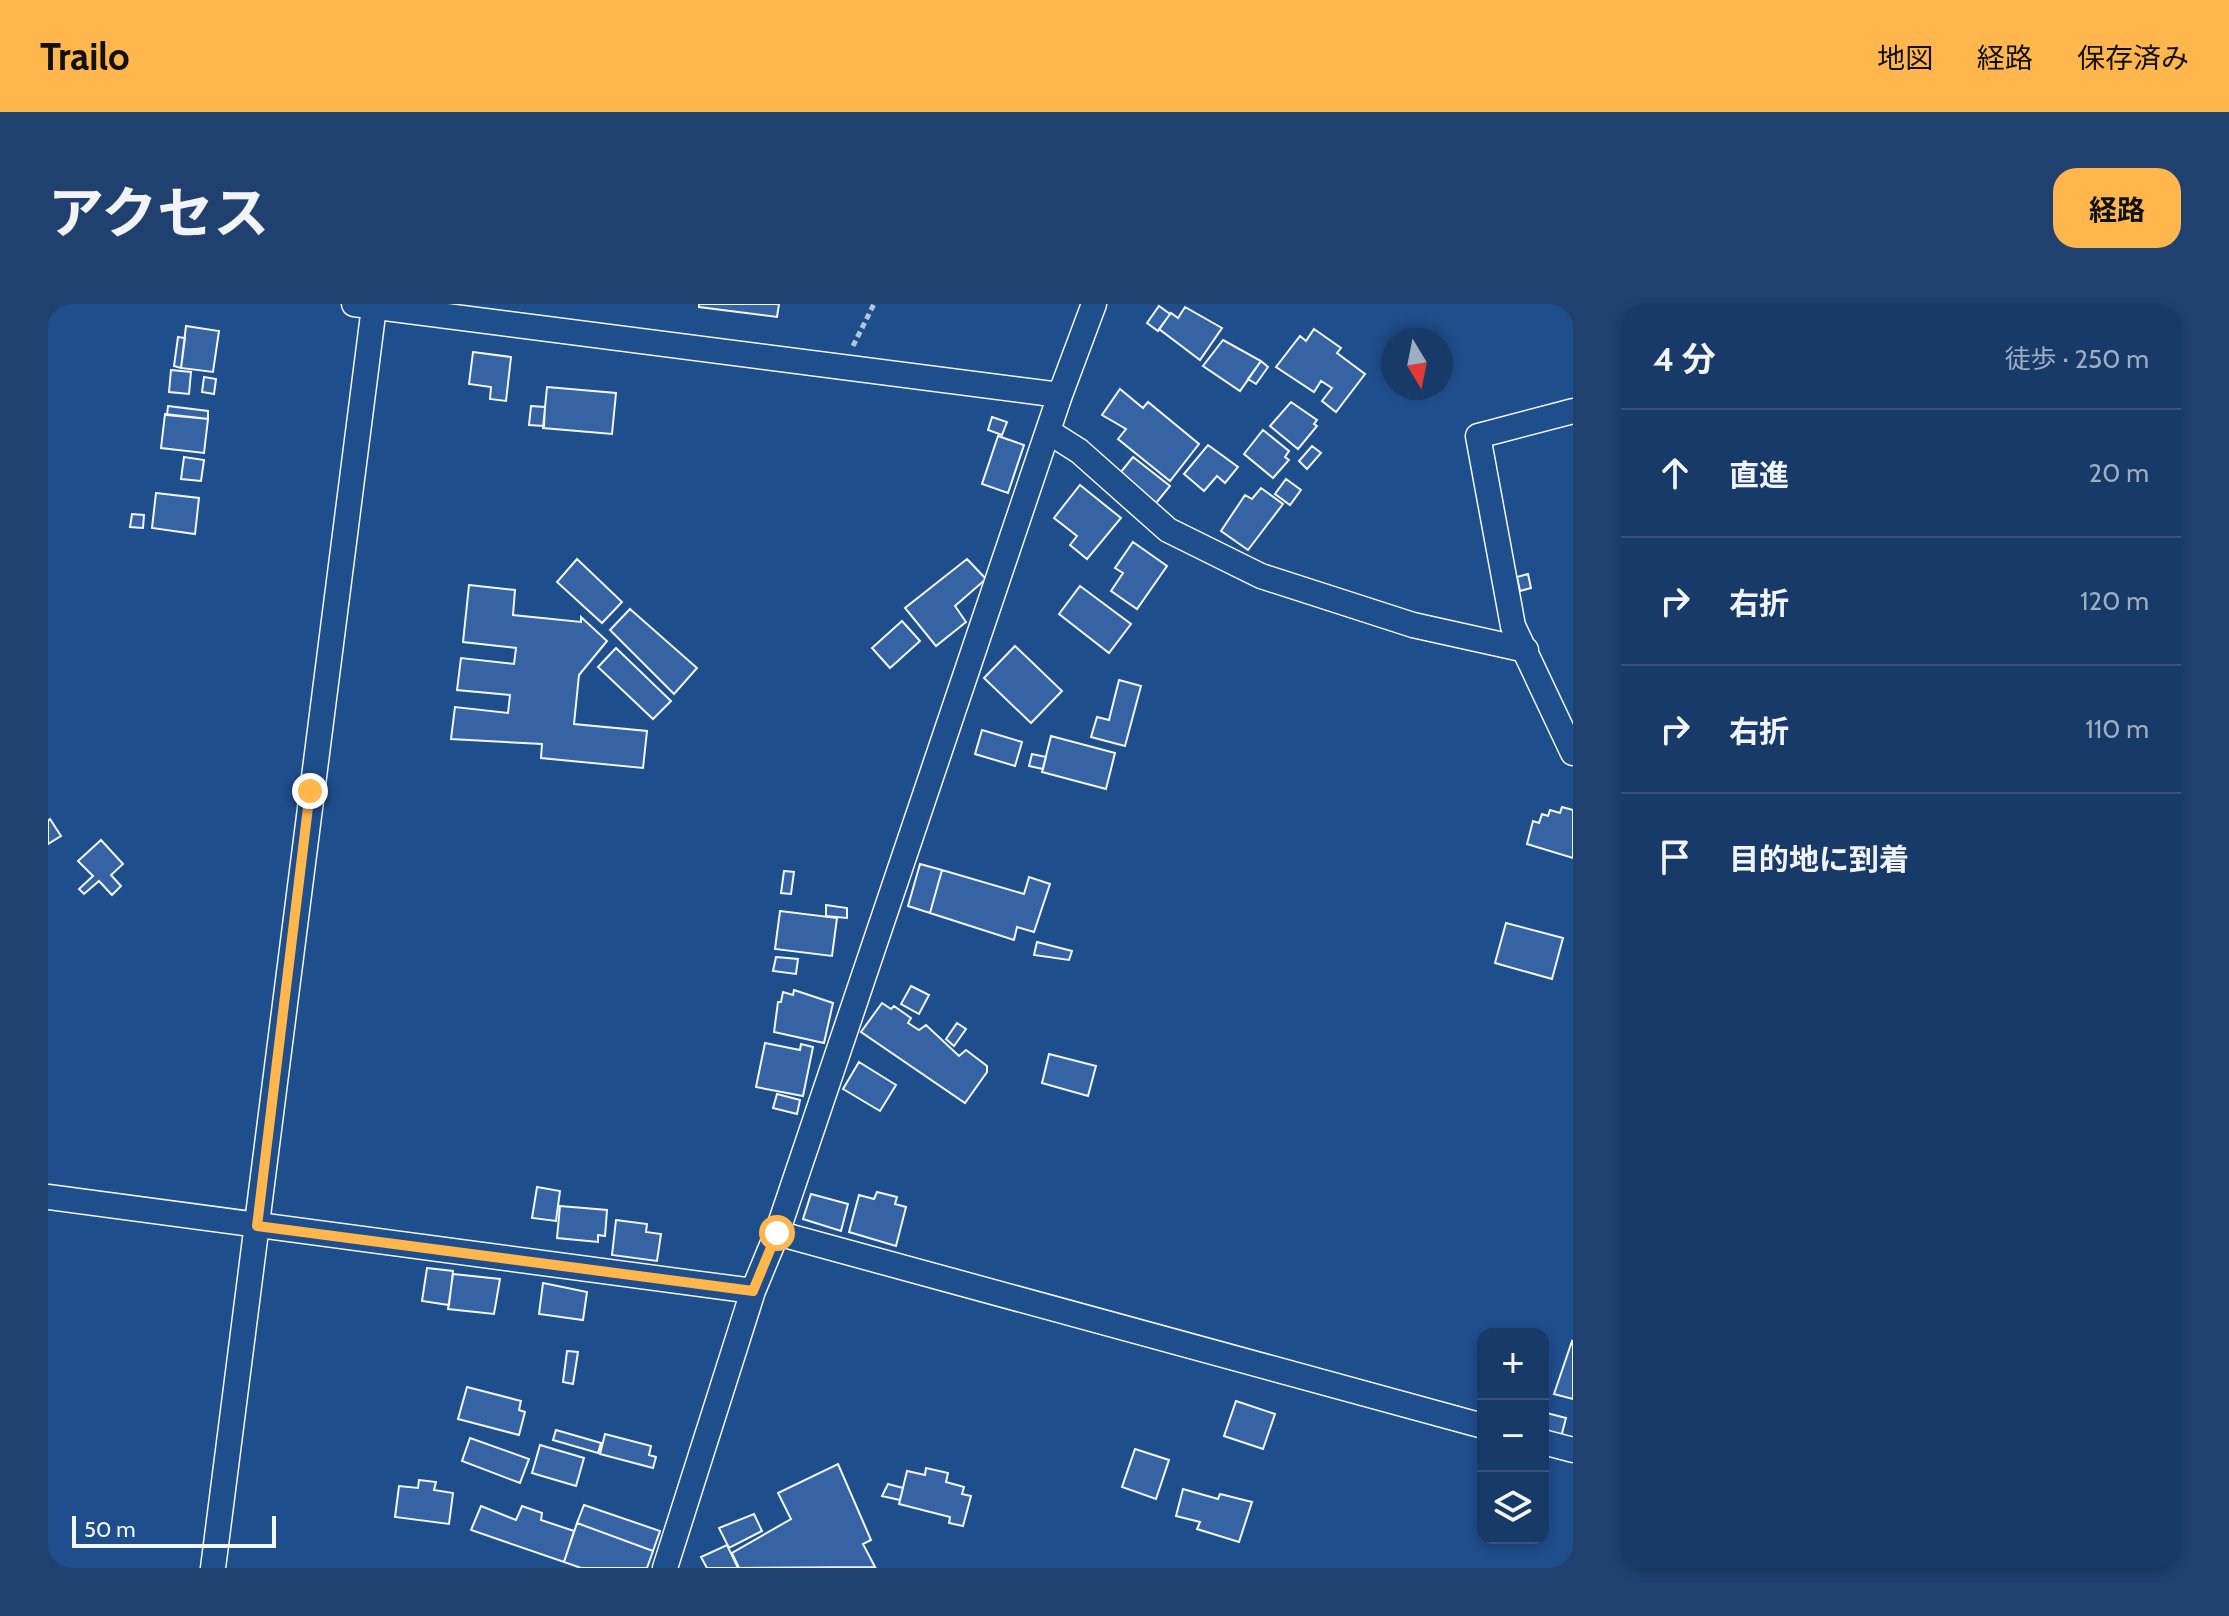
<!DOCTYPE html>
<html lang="ja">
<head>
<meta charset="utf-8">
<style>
  :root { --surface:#173a69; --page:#20416f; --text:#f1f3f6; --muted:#9eadc0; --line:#36547d; --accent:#ffb74d }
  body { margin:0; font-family:Cabin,"Noto Sans JP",sans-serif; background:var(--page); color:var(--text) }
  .controls { position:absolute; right:24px; bottom:24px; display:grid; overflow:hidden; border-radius:16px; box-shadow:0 4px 12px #0003 }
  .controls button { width:72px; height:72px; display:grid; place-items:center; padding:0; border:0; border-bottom:2px solid var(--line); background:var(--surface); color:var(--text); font:40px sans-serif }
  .compass { position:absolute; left:1333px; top:24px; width:72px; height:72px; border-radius:50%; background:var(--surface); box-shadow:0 4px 12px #0003; rotate:170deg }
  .scale { position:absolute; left:24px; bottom:20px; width:204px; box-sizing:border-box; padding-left:8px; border:4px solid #f2f6ff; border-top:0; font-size:22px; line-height:28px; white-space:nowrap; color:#f2f6ff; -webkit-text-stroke:6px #1f4e8c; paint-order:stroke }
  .stop { position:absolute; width:24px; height:24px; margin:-18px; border:6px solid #ffb74d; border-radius:50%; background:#fff }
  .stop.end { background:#ffb74d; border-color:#fff; box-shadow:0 2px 8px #0008 }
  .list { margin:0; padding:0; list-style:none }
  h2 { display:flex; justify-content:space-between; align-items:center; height:104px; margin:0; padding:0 32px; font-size:34px }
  h2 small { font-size:26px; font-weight:400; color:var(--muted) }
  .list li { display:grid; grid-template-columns:52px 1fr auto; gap:24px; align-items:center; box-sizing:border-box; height:128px; padding:0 32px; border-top:2px solid var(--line) }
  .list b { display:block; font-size:30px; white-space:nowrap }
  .list em { font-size:26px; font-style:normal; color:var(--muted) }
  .icon { flex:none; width:44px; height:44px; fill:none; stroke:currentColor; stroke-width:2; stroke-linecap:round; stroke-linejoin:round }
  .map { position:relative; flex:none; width:1525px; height:1264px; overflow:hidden; border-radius:24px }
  header { display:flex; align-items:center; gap:48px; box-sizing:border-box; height:112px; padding:0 40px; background:var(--accent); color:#111 }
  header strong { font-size:38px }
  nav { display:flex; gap:44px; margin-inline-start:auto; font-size:28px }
  .intro { display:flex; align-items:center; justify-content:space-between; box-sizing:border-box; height:192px; padding:0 48px }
  h1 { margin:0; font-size:56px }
  .button { padding:20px 36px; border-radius:24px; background:var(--accent); color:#111; font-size:28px; font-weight:700 }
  main { display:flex; gap:48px; padding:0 48px }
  aside { flex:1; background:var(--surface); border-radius:24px; box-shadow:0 4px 12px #0003 }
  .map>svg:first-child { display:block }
</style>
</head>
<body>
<header>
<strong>Trailo</strong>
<nav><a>地図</a><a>経路</a><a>保存済み</a></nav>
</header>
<div class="intro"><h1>アクセス</h1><a class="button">経路</a></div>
<main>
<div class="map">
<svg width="1525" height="1264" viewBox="0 0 1525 1264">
  <rect width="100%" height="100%" fill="#1f4e8c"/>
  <path fill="#3563a3" stroke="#f2f6ff" stroke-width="2" d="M651,0H731L729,13L651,3Z
    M1111,2L1122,10L1110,27L1099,19Z
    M1137,3L1174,24L1152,56L1111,25L1123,9L1130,14Z
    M138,22L171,27L165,68L133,64Z
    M1266,25L1293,44L1289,49L1317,70L1288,108L1274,97L1284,84L1273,77L1266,88L1228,63L1252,32L1258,37Z
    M130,33L137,34L133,64L126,62Z
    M1175,36L1213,57L1192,87L1155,62Z
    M425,48L463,53L458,97L442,95L443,83L421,80Z
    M1213,57L1220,63L1208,80L1200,75Z
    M123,66L143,68L141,90L121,88Z
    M156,73L168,75L166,90L154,88Z
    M499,83L568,89L564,130L495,124Z
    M1072,85L1095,104L1100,98L1151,140L1122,177L1070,135L1078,125L1054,111Z
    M1243,98L1269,116L1266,120L1269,122L1250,145L1222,122Z
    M120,102L160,107V115L119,111Z
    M483,102L497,103L496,122L481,121Z
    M117,110L160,115L156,149L113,144Z
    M944,113L959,118L954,131L940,126Z
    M1215,126L1241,147L1237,153L1241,156L1225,174L1196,150Z
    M950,132L976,141L960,189L934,180Z
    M1160,141L1190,163L1177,179L1169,172L1156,187L1136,170Z
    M1264,142L1273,149L1259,165L1251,157Z
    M136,153L156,156L153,177L133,175Z
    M1085,153L1122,182L1104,204L1068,174Z
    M1238,175L1253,186L1242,201L1227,190Z
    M1032,181L1073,214L1039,255L1022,241L1029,232L1006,214Z
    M1213,184L1235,200L1200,246L1173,227L1197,191L1204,195Z
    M108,189L151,194L147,230L104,224Z
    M84,210L96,211L95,224L82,223Z
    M1085,238L1119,262L1089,305L1063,287L1075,269L1067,264Z
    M529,255L574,298L554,319L509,278Z
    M919,255L938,275L907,302L918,318L888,342L857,304Z
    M1480,270L1483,284L1472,287L1469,273Z
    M421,281L467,286L465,311L533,318V313L559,337L531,371L526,420L599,427L595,464L493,454L494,440L403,435L407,403L460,409L462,391L409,386L413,354L466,360L468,344L415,338Z
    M1032,282L1083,320L1061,349L1011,310Z
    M582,305L649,364L626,390L562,326Z
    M854,317L872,337L842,364L824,344Z
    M967,342L1014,387L983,419L936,374Z
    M568,344L623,397L605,415L550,363Z
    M1071,376L1093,382L1077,442L1043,433L1049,413L1061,416Z
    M934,426L974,438L967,462L927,450Z
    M1003,432L1067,449L1058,485L994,468Z
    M984,450L998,453L995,465L981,462Z
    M1514,503L1525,506V554L1479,540L1485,517L1491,519L1494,510L1500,512L1502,506L1512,509Z
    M2,515L13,532L0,540V517Z
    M53,536L75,560L63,571L73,582L64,591L51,577L36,590L31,585L45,572L30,557Z
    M872,560L894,566L882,609L860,602Z
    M894,566L976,590L981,573L1002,580L986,628L969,623L966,636L882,609Z
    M736,567L746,568L743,590L733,589Z
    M778,601L799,604V614L778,612Z
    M732,607L789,614L784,652L727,645Z
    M1458,619L1515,634L1504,675L1447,659Z
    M989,638L1024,647L1021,656L986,651Z
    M728,653L750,655L748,670L725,667Z
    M863,682L881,691L871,710L853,700Z
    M746,686L785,699L776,739L726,728L730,698H733L735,688L745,691Z
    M834,699L843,705L846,702L863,714L860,719L871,726L878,721L911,752L918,746L939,762V768L917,799L813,728Z
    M909,719L918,725L906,742L898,735Z
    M717,739L752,746L753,740L765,743L755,792L708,783Z
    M1001,750L1048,762L1040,792L994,779Z
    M811,758L848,781L832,807L795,785Z
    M729,790L752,796L749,810L725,804Z
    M489,883L512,887L508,917L484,914Z
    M829,888L849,893L847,900L858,903L848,942L801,928L811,891L826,895Z
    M763,890L800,900L793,927L755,915Z
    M512,902L559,906L557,932L550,931V938L509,934Z
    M568,916L599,920L598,928L613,930L609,957L564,951Z
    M379,964L405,967L401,1001L374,997Z
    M405,970L452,975L446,1010L400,1005Z
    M495,979L539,988L535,1016L491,1010Z
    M1524,1037L1525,1038V1095L1506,1090Z
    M519,1047L530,1048L525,1080L515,1078Z
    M419,1083L473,1097L471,1106L477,1108L471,1131L410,1115Z
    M1188,1097L1227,1110L1215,1145L1176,1132Z
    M1495,1108L1518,1114L1513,1133L1495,1128Z
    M508,1126L553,1139L550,1149L505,1136Z
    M557,1130L603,1142L601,1151L608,1153L605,1164L552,1150Z
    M422,1134L481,1155L472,1179L414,1157Z
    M492,1141L536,1154L528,1182L484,1169Z
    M1087,1145L1121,1156L1108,1195L1074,1183Z
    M790,1160L823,1236L815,1240L827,1263L691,1264L684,1249L743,1215L730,1189Z
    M878,1164L900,1169L898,1178L916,1183L914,1190L923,1192L915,1222L901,1219L902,1213L851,1200L859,1167L877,1171Z
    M371,1176L388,1178L386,1186L405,1189L401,1220L347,1213L351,1182L370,1184Z
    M840,1180L855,1184L852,1196L834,1192Z
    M1135,1185L1170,1195L1172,1190L1204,1198L1191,1238L1149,1225L1152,1218L1128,1212Z
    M536,1201L612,1227L605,1247L529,1219Z
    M433,1202L468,1216L474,1202L494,1209L493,1216L526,1227L516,1258L423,1226Z
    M706,1210L714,1227L681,1244L671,1224Z
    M529,1219L605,1247L599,1264H533L516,1258Z
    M679,1241L690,1264H659L653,1253Z"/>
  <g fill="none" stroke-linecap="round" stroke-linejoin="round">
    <g stroke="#f2f6ff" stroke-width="27">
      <path id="street" d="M306,0L1012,91
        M1525,107L1430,132L1465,322L1525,449
        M1001,128L1031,147L1120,226L1213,272L1365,321L1478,346
        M0,893L705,987
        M729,929L1435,1122
        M1495,1138L1525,1146
        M165,1264L326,3
        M617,1264L705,987L729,929L1012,91L1046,0"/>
    </g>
    <path stroke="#b3c4dc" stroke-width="5" stroke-dasharray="6 4" stroke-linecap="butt" d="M805,42L826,0"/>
    <use href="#street" stroke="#1f4e8c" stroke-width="24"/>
  </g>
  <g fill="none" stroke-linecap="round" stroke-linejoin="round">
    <path stroke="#ffb74d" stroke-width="10" d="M262,487L209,922L705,987L729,929"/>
  </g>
</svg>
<div class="controls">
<button>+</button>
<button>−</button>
<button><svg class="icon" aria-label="layers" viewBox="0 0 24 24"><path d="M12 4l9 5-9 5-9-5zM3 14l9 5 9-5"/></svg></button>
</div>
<svg class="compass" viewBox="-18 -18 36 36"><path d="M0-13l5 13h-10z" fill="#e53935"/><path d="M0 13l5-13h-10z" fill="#9eadc0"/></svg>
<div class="scale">50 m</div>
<div class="stop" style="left:729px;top:929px"></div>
<div class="stop end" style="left:262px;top:487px"></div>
</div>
<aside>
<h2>4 分<small>徒歩 · 250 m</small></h2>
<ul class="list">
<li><svg class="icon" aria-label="ahead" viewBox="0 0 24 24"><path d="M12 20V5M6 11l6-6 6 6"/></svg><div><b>直進</b></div><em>20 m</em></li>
<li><svg class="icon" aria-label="right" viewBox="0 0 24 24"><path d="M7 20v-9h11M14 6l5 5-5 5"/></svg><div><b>右折</b></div><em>120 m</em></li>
<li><svg class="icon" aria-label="right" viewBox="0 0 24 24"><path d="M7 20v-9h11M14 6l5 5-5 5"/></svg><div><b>右折</b></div><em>110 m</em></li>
<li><svg class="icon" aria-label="arrive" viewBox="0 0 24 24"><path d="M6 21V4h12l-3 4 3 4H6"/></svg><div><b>目的地に到着</b></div></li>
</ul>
</aside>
</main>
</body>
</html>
